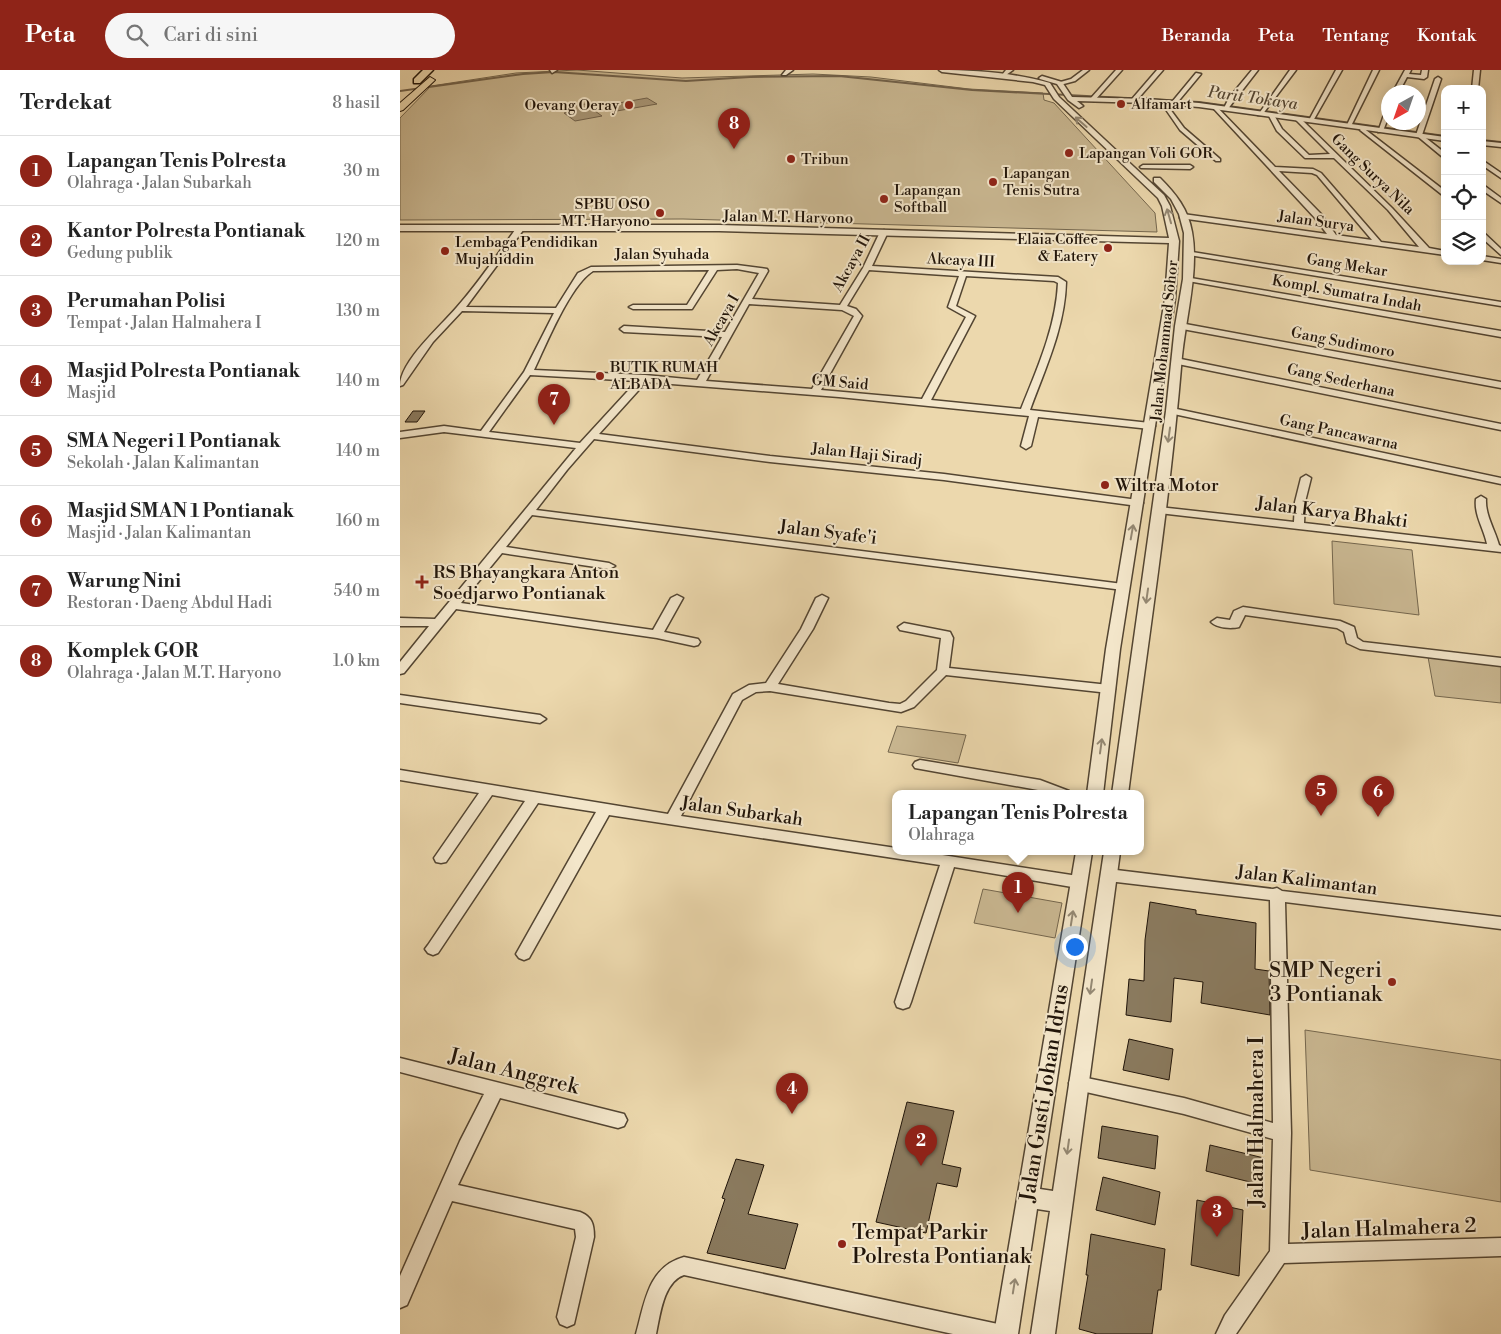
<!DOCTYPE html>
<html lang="id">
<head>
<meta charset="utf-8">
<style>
  :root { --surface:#fff; --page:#f6f6f6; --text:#222; --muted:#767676; --line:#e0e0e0; --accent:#8f2418 }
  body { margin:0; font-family:"Libre Bodoni",serif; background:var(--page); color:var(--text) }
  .controls { position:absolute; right:15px; top:15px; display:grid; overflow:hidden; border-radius:10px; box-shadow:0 2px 12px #0003 }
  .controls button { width:45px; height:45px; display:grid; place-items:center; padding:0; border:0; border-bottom:1px solid var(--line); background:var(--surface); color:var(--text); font:25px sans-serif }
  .compass { position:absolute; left:981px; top:15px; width:45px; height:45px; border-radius:50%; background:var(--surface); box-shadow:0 2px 12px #0003; rotate:220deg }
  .you { position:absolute; left:674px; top:876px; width:18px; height:18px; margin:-12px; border:4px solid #fff; border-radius:50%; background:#1a73e8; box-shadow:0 0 0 8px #1a73e833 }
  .badge { display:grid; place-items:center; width:32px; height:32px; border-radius:50%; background:var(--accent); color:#fff; font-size:16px; font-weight:700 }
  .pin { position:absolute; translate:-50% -41px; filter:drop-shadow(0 1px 2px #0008) }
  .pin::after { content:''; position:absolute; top:26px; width:18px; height:15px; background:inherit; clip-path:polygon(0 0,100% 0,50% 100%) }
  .popup { position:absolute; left:492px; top:720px; width:252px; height:65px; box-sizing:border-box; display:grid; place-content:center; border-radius:10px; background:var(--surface); filter:drop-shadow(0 1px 4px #0005); font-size:16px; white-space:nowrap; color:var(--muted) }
  .popup b { font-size:19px; color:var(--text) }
  .popup::after { content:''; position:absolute; left:50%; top:100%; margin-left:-10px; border:10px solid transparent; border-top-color:var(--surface) }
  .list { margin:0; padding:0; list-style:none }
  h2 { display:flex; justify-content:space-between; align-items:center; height:65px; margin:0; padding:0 20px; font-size:21px }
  h2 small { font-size:16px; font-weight:400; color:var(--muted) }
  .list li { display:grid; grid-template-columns:32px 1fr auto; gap:15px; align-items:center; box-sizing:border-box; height:70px; padding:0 20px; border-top:1px solid var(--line) }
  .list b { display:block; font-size:19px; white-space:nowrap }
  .list p { margin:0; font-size:16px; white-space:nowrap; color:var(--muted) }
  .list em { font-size:16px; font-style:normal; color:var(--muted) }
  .icon { flex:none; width:28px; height:28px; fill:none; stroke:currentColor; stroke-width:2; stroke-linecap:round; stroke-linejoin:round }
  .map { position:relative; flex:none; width:1101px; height:1264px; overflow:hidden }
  header { display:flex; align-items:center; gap:30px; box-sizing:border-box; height:70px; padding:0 25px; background:var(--accent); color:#fff }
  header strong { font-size:24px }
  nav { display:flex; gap:28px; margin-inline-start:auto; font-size:18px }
  .search { width:350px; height:45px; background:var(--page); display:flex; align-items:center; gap:12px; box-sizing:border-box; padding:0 18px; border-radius:28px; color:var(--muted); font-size:19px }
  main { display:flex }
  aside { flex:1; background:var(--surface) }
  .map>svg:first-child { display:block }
</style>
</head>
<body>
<header>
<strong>Peta</strong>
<div class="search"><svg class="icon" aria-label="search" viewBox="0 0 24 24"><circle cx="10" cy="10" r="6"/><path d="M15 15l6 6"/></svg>Cari di sini</div>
<nav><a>Beranda</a><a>Peta</a><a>Tentang</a><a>Kontak</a></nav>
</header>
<main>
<aside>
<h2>Terdekat<small>8 hasil</small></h2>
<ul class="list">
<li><span class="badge">1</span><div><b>Lapangan Tenis Polresta</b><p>Olahraga · Jalan Subarkah</p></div><em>30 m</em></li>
<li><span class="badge">2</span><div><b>Kantor Polresta Pontianak</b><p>Gedung publik</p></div><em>120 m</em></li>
<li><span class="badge">3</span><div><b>Perumahan Polisi</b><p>Tempat · Jalan Halmahera I</p></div><em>130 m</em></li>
<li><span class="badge">4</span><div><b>Masjid Polresta Pontianak</b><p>Masjid</p></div><em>140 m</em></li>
<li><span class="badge">5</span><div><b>SMA Negeri 1 Pontianak</b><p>Sekolah · Jalan Kalimantan</p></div><em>140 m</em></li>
<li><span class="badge">6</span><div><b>Masjid SMAN 1 Pontianak</b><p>Masjid · Jalan Kalimantan</p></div><em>160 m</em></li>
<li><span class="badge">7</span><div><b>Warung Nini</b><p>Restoran · Daeng Abdul Hadi</p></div><em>540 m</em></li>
<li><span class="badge">8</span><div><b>Komplek GOR</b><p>Olahraga · Jalan M.T. Haryono</p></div><em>1.0 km</em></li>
</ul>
</aside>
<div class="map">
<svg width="1101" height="1264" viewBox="0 0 1101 1264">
  <rect width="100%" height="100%" fill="#ecd8ad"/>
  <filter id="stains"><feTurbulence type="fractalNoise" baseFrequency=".004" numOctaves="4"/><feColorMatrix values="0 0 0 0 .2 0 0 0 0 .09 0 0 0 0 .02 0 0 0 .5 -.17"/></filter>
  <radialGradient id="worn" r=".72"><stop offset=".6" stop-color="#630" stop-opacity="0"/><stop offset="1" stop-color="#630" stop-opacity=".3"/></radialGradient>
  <path fill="#c9b791" stroke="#74664d" d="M177,0L282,8L413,4L471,7L569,19L643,23L644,30L654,33L755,143L757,162L283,149L0,150V48L31,16L116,3Z
    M932,471L1012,480L1019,545L934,534Z
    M1028,587L1101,595V633L1035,626Z
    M497,656L566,665L558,693L488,682Z
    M583,819L662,833L655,868L574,853Z
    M905,960L1101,990V1132L910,1100Z"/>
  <path fill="#a79575" stroke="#71614a" d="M247,28L257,34L211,42L202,36Z
    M185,34L202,46L175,51L164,43L175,41L170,36Z"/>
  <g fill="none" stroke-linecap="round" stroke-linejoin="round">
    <path stroke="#71614a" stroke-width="2" d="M0,21L123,4L154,2L286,11L350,7L439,6L572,20L799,32L1045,66
      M1082,70L1101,72"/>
  </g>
  <path fill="#8a7a5e" stroke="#201409" d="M13,341H25L17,352H5Z
    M750,832L796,840V844L856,853L855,899L869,901L870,945L801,933L803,912L774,908L771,952L726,945L729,909L744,911L745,870Z
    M729,969L773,979L769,1010L723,1000Z
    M507,1032L554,1041L542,1094L561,1098L557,1117L537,1113L526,1163L476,1152Z
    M702,1056L758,1066L755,1099L698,1088Z
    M810,1075L864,1088L862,1115L806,1101Z
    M336,1089L364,1095L348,1144L398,1154L385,1199L307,1183L325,1129L322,1128Z
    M703,1107L760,1122L755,1155L696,1140Z
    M797,1130L843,1140L839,1206L791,1195Z
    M691,1164L765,1179L761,1220H758L752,1264H697L679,1259L688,1205H686Z"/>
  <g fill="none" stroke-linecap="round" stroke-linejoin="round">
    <g stroke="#534532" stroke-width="3">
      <path id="minor" d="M150,0H157L152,3Z
        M386,0H393L386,5H382Z
        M606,0H613L606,5H602Z
        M683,0H689L675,11L660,15L657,13L671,9Z
        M716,0H722L695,30H691V28Z
        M757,0H763L736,31H732V29Z
        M852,0H858L827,40H823L829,28Z
        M890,0H896L862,45H858Z
        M936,0H942L913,51L908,52Z
        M973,0H979L951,56L946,57Z
        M1005,0H1011L1009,4L1021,5L1022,0H1028L1027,7L1024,9L1007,7L999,22H993Z
        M1074,0H1080L1078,19H1072Z
        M796,3L801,4L776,34H772V32Z
        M1038,7L1041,9L1022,65L1045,83V89L1016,65L1035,9Z
        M760,31H764L784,58L820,89V91H816L780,60Z
        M816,36L875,97L913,99L921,103L981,172L1019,177L988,140L934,88H905L877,61L869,46L874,45L882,59L909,85L930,84L895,49L900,48L992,138L1029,178L1045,181V185L780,148V144H783L927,164L915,148L814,39ZM879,101L912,103L917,105L972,170L936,165L921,144Z
        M988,40V48L983,61L978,62L985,42Z
        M962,57L1045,121V127L960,60Z
        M1082,90L1101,103V108L1082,95Z
        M743,95H790L793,97L790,99L741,98L740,97Z
        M1082,114L1101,128V133L1082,120Z
        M117,157L124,159L66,237L156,238L178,203L191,197L337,195L367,199L368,201L352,229L440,235L463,198L480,162L484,160L488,162L472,196L658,207L666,212C665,257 645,299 630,340L750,353L755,356L750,359L638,347L631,376L626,379L621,376L629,346L439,327L246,312L199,364L370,386L544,404L738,430L743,433L738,436L544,410L370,392L194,369L167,400L136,440L723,514L729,517L723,520L132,445L106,477L209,493L215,496L209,499L102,483L61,533L253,560L271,528L277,525L283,528L264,562L298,569L300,572L298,575L294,576L257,568L56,539L4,603L0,604V592L29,556H0V548L35,549L176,378L44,362L0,368V362L44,356L81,361L124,302L154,243L62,241L33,272L3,315L0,316C0,291 41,256 57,237C79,212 98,184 117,157ZM337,199L359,203L325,262L224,256L220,259L224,262L322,267L297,310L245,305L134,300C146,275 170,215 193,201L309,200L287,235H233L229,237L233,239H292L317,200ZM469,200L559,206L548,237L566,247L522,329L421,320L462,246L456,239L447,236ZM566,206L654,211L658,213C656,257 637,299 621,339L531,330L575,246L556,236ZM349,234L442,240L454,246L412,319L306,311ZM130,305L237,311L180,373L89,362Z
        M1082,161L1101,179V185L1082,168Z
        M786,181L1101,232V236L789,185H786Z
        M1082,186L1101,189V193L1082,190Z
        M785,207L1101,261V267L788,211H785Z
        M780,253L1101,312V318L777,258V254Z
        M776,288L1101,354V360L773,293V289Z
        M772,338L1101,408V414L769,343L767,341Z
        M906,405L911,408L905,432L904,453L1087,474C1084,459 1074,445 1076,429L1081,426L1086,429C1085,445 1095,460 1099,475L1101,476V482L759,443L754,440L759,437L894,452L895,432L901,408Z
        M422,525L428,528L413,559L378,614L489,633L500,634L506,631L537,600L541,568L500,560L498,557L504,553L550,562L553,568L549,598L709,615L715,619L709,623L546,605L514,637L501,642L370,621L356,622L342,630L281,746L496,778V782H523L678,806L683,808L685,812L683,816L678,818L554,797L511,932L509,937L503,939L497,937L495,932L540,795L209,745L129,888L124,890L119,888L116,884L196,742L138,733L38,883L33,885L28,883L25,879L28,875L125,731L92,725L46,792L41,793L36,792L34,788L79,723L0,710V700L268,744L333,624L349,615L366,613L401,559L416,528Z
        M843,537L940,551L954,557L957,568L963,572L1101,588V596L960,579L947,573L944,562L937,558L845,545L839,557C831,559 817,558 811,552L817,548L830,550L834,541Z
        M0,625L140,645L146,649L140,653L0,633Z
        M520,690L640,710L669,721L671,724H651L638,720L515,698L513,695L515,692Z
        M708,799L873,819L877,818L882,821L1101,847V859L885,832L891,1063L888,1174L1101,1168V1186L884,1193L836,1264H816L825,1245L870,1181L873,1069L784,1044L677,1020L671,1018L669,1013L671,1008L677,1006L784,1028L873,1053L870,830L708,811L703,809L701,805L703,801Z
        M0,988L224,1044L227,1050L224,1056L218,1058L100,1028L58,1115L180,1142C192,1147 194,1154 194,1167L174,1254L167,1257L160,1254L157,1247L176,1167L175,1159L52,1131L7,1235L0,1238V1206L60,1071L84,1024L0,1002Z
        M284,1187L598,1254L605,1257L608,1264H553L284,1205C263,1212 260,1246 256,1264H236C245,1232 248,1197 284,1187Z"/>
    </g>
    <g stroke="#534532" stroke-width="3">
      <path id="tertiary" d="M539,0C575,0 615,3 650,13L659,27L764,125L770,136L779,171L775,229L720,579L703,724H687L706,579L765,229L769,173L319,161H0V155H319L769,168L762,136L758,128L654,29L645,15L633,12L542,2Z
        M642,6L662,12L672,27L747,29L799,33L1045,67V71L799,37L747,33L677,31L683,36L679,38L668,30L657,14L640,9L639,8Z
        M1082,71L1101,73V77L1082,75Z
        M754,108H760C776,124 788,139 792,162C799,200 786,247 782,286C770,432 747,578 728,724H712L766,341L775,256L783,209L784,163L779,144L771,129L754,112Z
        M676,782H692L640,1119L653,1121L704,782H720L655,1264H631L650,1141L637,1139L618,1264H594Z"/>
    </g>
    <g stroke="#201409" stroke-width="2">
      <path id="primary" d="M30,7L35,10L33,12L3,40L0,41V33Z"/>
    </g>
    <g stroke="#201409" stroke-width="3">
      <path id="trunk" d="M23,0H33L20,13H14V9Z"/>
    </g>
    <use href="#minor" fill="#f3e6ca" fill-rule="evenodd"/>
    <use href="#tertiary" fill="#f3e6ca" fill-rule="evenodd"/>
    <use href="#primary" fill="#ecd8ad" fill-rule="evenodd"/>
    <use href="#trunk" fill="#ecd8ad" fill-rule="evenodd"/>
  </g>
  <defs><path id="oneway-shaft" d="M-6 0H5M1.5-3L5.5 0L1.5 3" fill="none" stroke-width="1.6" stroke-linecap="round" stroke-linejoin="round" transform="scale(1.25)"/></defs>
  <g stroke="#948873">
    <use href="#oneway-shaft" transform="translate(681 52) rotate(-139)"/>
    <use href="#oneway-shaft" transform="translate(769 146) rotate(-106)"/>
    <use href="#oneway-shaft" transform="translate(769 365) rotate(98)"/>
    <use href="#oneway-shaft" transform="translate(732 462) rotate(-80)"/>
    <use href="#oneway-shaft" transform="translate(747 526) rotate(98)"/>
    <use href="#oneway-shaft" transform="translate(701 676) rotate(-82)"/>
    <use href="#oneway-shaft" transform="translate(672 848) rotate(-81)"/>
    <use href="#oneway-shaft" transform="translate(691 917) rotate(98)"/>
    <use href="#oneway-shaft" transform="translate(668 1077) rotate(98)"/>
    <use href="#oneway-shaft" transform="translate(614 1216) rotate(-81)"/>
  </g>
  <g fill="#8f2418" stroke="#f3e6ca" stroke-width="2">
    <circle cx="721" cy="34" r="5"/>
    <circle cx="229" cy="35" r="5"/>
    <circle cx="669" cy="83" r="5"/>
    <circle cx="391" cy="89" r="5"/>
    <circle cx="593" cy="112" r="5"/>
    <circle cx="484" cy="129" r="5"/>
    <circle cx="260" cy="143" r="5"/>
    <circle cx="708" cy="178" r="5"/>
    <circle cx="45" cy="181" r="5"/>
    <circle cx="200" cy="306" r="5"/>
    <circle cx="705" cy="415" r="5"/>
    <path d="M19.5 504.5h5v5h5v5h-5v5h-5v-5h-5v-5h5z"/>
    <circle cx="992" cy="912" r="5"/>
    <circle cx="442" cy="1174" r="5"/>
  </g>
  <g text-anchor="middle" stroke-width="4" stroke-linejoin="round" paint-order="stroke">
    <g font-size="15" fill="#201409" stroke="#f3e6ca" text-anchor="start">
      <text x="731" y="39">Alfamart</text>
      <text x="219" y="40" text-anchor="end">Oevang Oeray</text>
      <text x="679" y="88">Lapangan Voli GOR</text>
      <text x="401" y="94">Tribun</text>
      <text x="603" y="108">Lapangan<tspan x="603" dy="17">Tenis Sutra</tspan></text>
      <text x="494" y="125">Lapangan<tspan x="494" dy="17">Softball</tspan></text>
      <text x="250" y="139" text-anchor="end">SPBU OSO<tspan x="250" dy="17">MT. Haryono</tspan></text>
      <text x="698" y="174" text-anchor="end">Elaia Coffee<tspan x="698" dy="17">&amp; Eatery</tspan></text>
      <text x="55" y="177">Lembaga Pendidikan<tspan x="55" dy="17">Mujahiddin</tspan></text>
      <text x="210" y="302">BUTIK RUMAH<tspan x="210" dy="17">ALBADA</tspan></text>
    </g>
    <g font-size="15" fill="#201409" stroke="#f3e6ca">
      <text transform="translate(973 104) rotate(44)" y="5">Gang Surya Nila</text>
      <text transform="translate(388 147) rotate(1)" y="5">Jalan M.T. Haryono</text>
      <text transform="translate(916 151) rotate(8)" y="5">Jalan Surya</text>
      <text x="262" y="189">Jalan Syuhada</text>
      <text transform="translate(561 190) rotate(3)" y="5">Akcaya III</text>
      <text transform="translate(451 193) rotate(-61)" y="5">Akcaya II</text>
      <text transform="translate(947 195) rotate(9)" y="5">Gang Mekar</text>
      <text transform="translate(947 223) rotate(10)" y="5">Kompl. Sumatra Indah</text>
      <text transform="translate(321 250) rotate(-60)" y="5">Akcaya I</text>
      <text transform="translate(764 271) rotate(-84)" y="5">Jalan Mohammad Sohor</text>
      <text transform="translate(943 272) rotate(11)" y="5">Gang Sudimoro</text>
      <text transform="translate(941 310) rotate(12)" y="5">Gang Sederhana</text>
      <text transform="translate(440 312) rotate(5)" y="5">GM Said</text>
      <text transform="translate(939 362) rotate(12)" y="5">Gang Pancawarna</text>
      <text transform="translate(467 384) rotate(6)" y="5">Jalan Haji Siradj</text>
    </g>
    <g font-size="16" font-style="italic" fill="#564834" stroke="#f3e6ca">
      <text transform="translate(853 27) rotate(8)" y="6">Parit Tokaya</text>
    </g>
    <g font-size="18" fill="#201409" stroke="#f3e6ca" text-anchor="start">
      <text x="715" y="421">Wiltra Motor</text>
      <text x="33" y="508">RS Bhayangkara Anton<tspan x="33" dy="21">Soedjarwo Pontianak</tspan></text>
    </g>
    <g font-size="18" fill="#201409" stroke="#f3e6ca">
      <text transform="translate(932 442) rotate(7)" y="6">Jalan Karya Bhakti</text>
      <text transform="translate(428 462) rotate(7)" y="6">Jalan Syafe'i</text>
      <text transform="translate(342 741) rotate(8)" y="6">Jalan Subarkah</text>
      <text transform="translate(907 810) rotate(7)" y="6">Jalan Kalimantan</text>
    </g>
    <g font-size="21" fill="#201409" stroke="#f3e6ca" text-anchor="end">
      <text x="982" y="907">SMP Negeri<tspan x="982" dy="24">3 Pontianak</tspan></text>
      <text x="452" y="1169" text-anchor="start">Tempat Parkir<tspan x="452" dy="24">Polresta Pontianak</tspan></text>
    </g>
    <g font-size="21" fill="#201409" stroke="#f3e6ca">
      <text transform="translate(114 1001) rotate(14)" y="7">Jalan Anggrek</text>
      <text transform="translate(644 1023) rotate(-81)" y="7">Jalan Gusti Johan Idrus</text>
      <text transform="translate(856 1052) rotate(-90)" y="7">Jalan Halmahera I</text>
      <text transform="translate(989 1158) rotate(-2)" y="7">Jalan Halmahera 2</text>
    </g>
  </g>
  <rect width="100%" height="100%" filter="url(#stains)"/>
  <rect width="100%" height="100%" fill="url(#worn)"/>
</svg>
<div class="controls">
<button>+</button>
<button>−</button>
<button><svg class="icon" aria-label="locate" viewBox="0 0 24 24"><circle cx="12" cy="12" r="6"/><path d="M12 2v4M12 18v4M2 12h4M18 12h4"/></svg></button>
<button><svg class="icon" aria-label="layers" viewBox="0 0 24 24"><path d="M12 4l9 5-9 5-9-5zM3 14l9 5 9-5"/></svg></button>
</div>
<svg class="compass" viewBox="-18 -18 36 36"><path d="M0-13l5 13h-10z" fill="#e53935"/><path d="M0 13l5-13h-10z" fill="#767676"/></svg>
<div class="you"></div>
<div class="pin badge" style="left:618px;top:843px">1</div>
<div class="popup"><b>Lapangan Tenis Polresta</b>Olahraga</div>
<div class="pin badge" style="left:521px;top:1096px">2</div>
<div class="pin badge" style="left:817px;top:1167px">3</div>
<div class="pin badge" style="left:392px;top:1044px">4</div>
<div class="pin badge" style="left:921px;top:746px">5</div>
<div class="pin badge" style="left:978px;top:747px">6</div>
<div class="pin badge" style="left:154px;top:355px">7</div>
<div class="pin badge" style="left:334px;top:79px">8</div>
</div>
</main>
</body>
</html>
